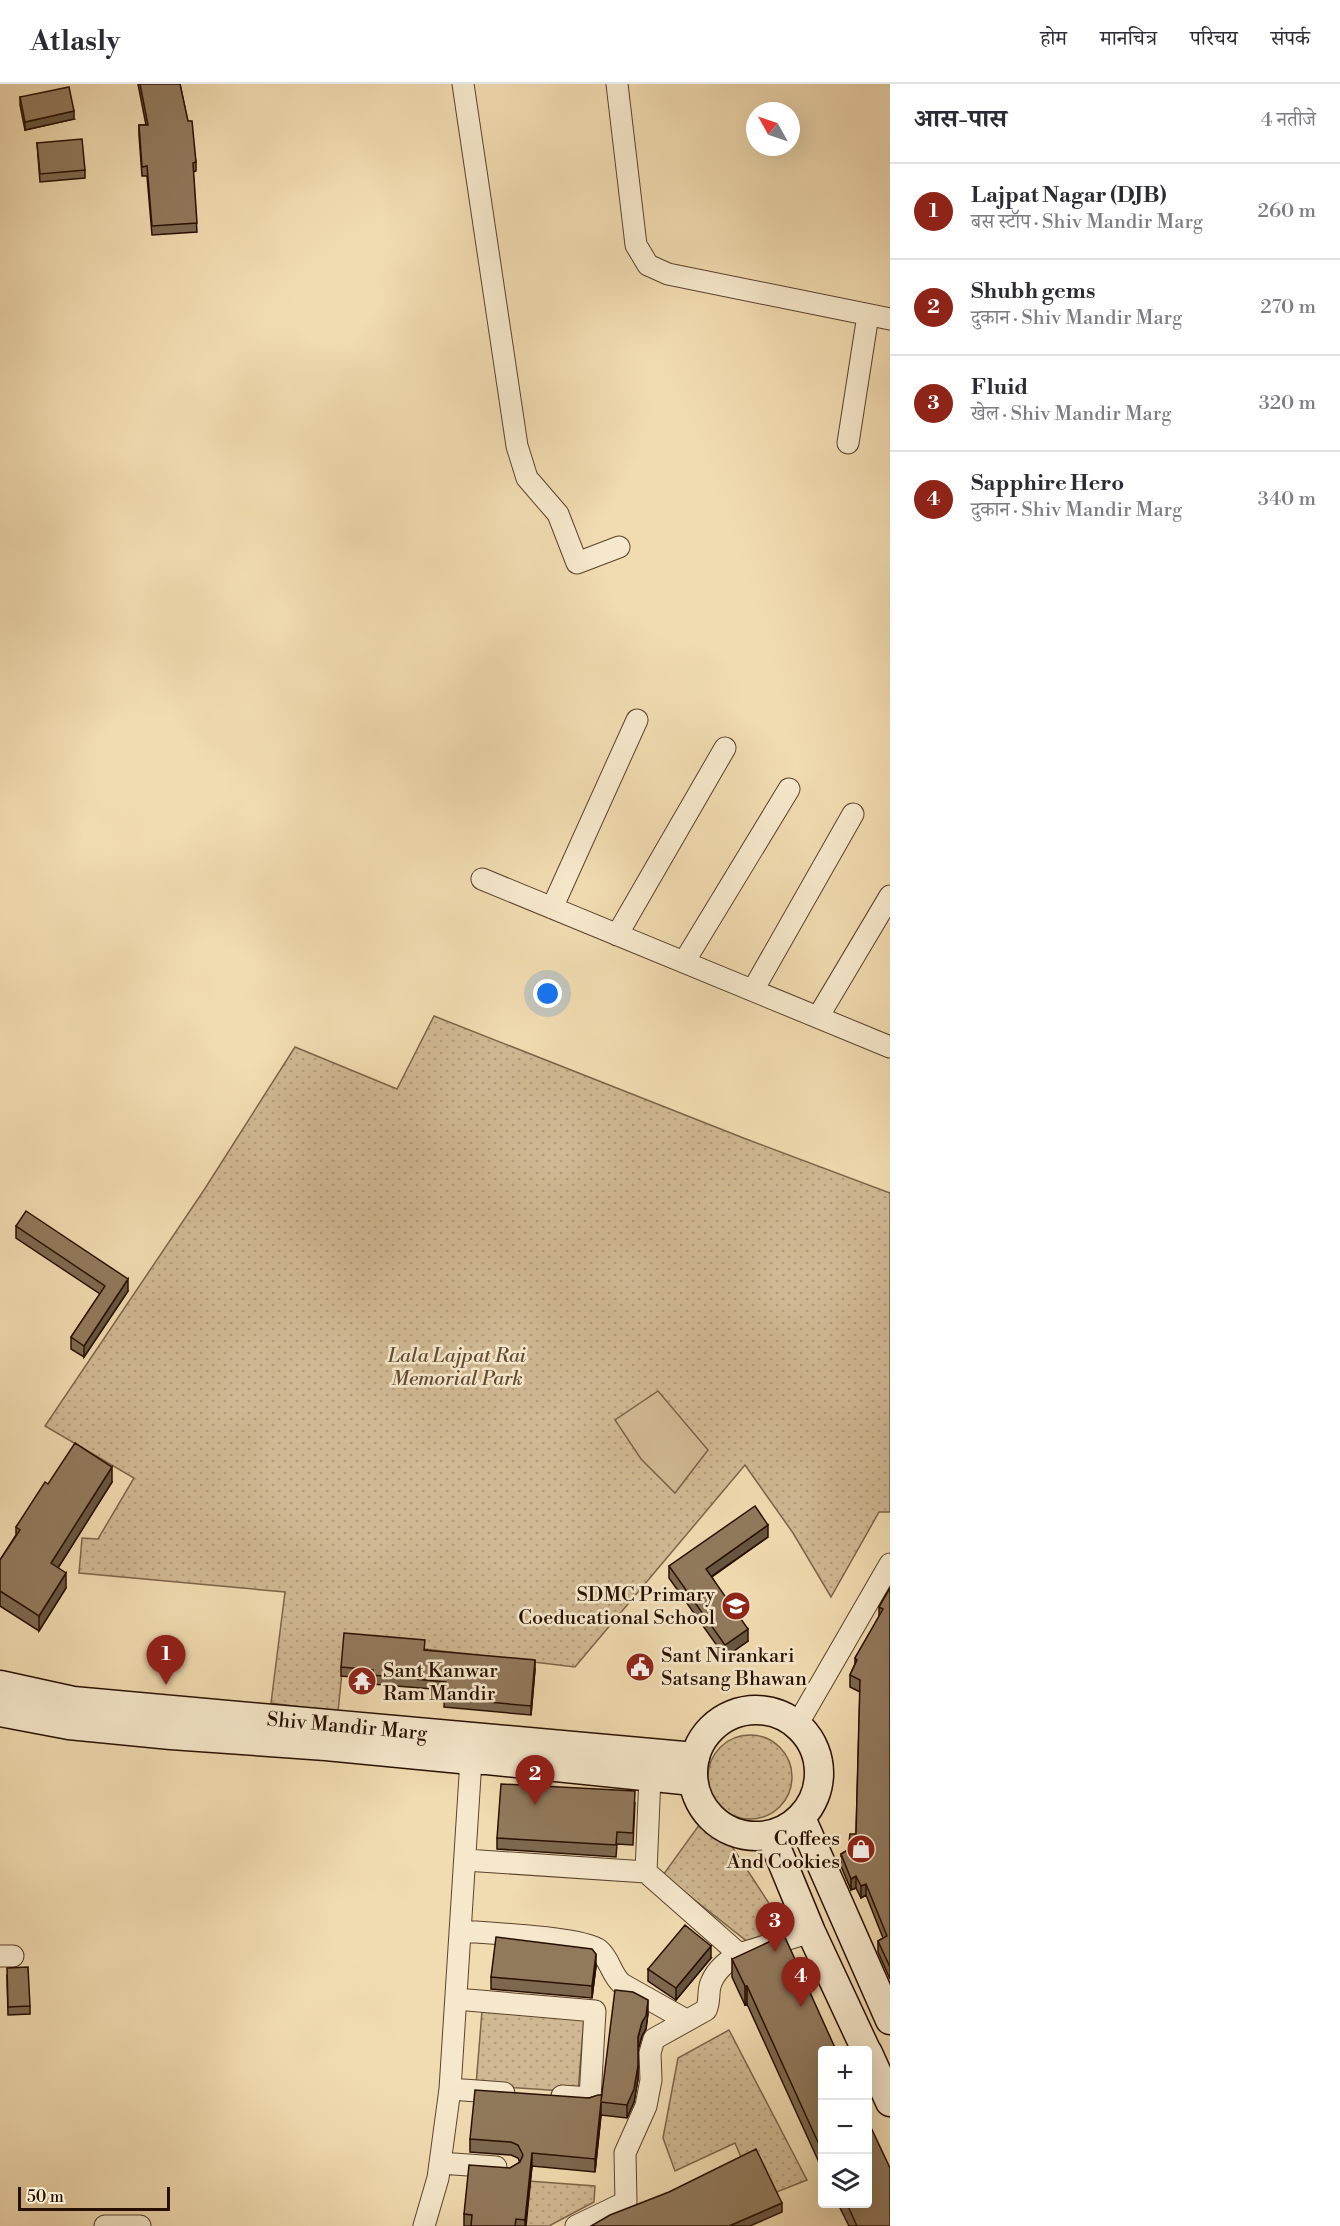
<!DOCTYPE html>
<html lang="hi">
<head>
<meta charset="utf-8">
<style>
  :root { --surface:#fff; --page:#f2f2f3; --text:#2b2b33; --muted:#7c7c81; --line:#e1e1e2; --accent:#8f2418 }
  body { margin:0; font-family:"Libre Bodoni","Noto Serif Devanagari",serif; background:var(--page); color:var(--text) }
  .controls { position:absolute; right:18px; bottom:18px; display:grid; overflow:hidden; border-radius:6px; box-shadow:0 6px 24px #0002 }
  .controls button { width:54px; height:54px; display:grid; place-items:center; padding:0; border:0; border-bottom:2px solid var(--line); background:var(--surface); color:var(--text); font:30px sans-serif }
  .compass { position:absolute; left:746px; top:18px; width:54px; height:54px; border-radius:50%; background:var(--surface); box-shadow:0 6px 24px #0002; rotate:310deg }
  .scale { position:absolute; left:18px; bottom:15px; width:152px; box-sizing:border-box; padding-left:6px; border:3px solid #280f00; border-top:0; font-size:16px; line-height:21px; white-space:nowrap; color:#280f00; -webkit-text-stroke:4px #f6e8cc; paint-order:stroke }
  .you { position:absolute; left:548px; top:910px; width:21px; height:21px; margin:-15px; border:4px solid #fff; border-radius:50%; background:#1a73e8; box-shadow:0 0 0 9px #1a73e833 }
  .badge { display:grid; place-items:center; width:39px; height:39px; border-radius:50%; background:var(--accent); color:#fff; font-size:20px; font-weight:700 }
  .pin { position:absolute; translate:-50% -50px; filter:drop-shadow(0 2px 3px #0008) }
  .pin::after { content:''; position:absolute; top:32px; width:21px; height:18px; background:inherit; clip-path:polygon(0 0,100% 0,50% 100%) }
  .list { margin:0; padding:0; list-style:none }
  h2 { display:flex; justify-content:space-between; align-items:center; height:78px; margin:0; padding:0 24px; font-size:26px }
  h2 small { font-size:20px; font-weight:400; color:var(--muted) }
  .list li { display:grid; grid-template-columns:39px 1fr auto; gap:18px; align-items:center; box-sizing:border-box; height:96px; padding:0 24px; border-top:2px solid var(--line) }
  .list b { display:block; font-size:22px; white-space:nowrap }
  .list p { margin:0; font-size:20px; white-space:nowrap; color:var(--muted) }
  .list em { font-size:20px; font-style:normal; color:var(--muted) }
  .icon { flex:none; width:33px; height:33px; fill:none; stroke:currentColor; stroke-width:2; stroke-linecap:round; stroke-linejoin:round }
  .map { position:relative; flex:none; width:890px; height:2142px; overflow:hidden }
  header { display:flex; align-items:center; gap:36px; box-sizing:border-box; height:84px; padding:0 30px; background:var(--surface); border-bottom:2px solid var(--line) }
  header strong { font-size:28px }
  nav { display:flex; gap:33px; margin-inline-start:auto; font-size:21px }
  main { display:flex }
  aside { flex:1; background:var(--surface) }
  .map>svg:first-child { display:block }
</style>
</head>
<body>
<header>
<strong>Atlasly</strong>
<nav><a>होम</a><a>मानचित्र</a><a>परिचय</a><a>संपर्क</a></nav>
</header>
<main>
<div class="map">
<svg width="890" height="2142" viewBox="0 0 890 2142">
  <defs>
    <pattern id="park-dots" width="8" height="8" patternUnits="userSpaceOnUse" patternTransform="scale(1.5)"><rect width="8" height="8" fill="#cfb892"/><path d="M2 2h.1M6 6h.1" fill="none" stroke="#b29d7c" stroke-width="1.8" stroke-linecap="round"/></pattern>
  </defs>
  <rect width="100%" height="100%" fill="#f1dbb0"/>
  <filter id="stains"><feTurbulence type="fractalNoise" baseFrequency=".00333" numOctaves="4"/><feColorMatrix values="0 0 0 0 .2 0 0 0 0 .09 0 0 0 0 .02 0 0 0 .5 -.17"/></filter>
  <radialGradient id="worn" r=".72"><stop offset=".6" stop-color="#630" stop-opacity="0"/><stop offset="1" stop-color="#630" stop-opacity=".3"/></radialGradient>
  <path fill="url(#park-dots)" stroke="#7c6449" stroke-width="1.5" d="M434,932L746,1055L890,1109V1428H879L831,1513L793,1449L745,1381L575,1583L425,1565L345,1558L338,1628L271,1619L285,1508L79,1489L82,1454L98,1455L134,1394L45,1342L204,1106L295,963L397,1005Z
    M708 1693a42 42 0 1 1 84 0a42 42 0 1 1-84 0Z
    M702,1737L731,1761L785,1844L753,1862L663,1791Z
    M482,1927L584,1934L578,2008L476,2001Z
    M729,1946L807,2096L759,2115L735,2059L675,2087L663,2054L678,1974Z
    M528,2097L595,2102L594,2118L549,2142H525Z"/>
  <path fill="#cfb892" stroke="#7c6449" stroke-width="1.5" d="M658,1307L708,1366L675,1409L641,1375L615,1336Z"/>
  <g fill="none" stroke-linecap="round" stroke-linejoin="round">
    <g stroke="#5a422c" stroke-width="23">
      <path id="street" d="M463,0L517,362L527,394L558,430L577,479L619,463
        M617,0L636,161L648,181L668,190L890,235
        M848,359L868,231
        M482,795L890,963
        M552,824L637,636
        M617,851L725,664
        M684,878L789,705
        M753,906L853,730
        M818,933L890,812
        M797,1641L890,1480
        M465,1776L646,1788L739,1870L811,1848
        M646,1788L650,1692
        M460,1847C486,1849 583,1853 599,1866C610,1875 611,1891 622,1900L686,1936
        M0,1872H13
        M456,1915L595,1927L590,2014L562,2012
        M450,2005L504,2009
        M440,2079L496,2083
        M105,2142H140
        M424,2142L438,2094L450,2005L471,1676
        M576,2142L626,2118L625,2069L646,2022L651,1996L650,1969L654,1955L706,1926C710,1918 708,1910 710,1902C714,1888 727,1877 739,1870"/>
    </g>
    <g stroke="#280f00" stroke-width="31">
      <g id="secondary">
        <path id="s1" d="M0,1601L73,1617L695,1673"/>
        <circle cx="756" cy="1689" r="63"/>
        <path d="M0,1628L69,1641L171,1651L326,1662L471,1676H487L693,1697"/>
        <path d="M801,1734L890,1936"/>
        <path d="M771,1751L811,1848L866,1966"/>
        <path d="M868,1969L890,2018"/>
      </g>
    </g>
    <use href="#street" stroke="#f6e8cc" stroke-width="21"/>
    <use href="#secondary" stroke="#f6e8cc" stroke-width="28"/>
  </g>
  <path fill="#7d684f" stroke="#280f00" stroke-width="1.5" d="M138,0H180L196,78V87L193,88L197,148L152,151L147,92H142L139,51V41H146Z
    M20,13L74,35L25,46L20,21Z
    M37,59L85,86V94L40,98Z
    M16,1142L128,1207L84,1273L71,1265V1253L100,1210L16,1154Z
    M112,1398L58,1484L66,1504L39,1547L0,1522V1476L16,1451V1443L48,1400Z
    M768,1453L712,1493L748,1557L725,1573L669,1494V1482Z
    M890,1504V1895L878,1868V1857L883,1854L866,1811L861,1814L856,1804L851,1806L841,1782V1770L848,1766L856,1750L860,1608L850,1603V1591L855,1580V1574L879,1533V1523Z
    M425,1566L535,1585L531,1631L444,1623L445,1606L372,1600V1595L341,1592V1583Z
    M635,1719L633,1761L617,1760L616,1773L497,1765V1754Z
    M711,1874L676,1916L648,1897V1885Z
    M732,1875L822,1966V2085L747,1920L745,1921L732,1893Z
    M596,1882L592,1914L491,1905V1893Z
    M7,1892L30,1922V1930L8,1931Z
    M648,1929L646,1945L642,1952L638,1965V1995L634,2018L627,2034L601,2031L595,2088L532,2082L526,2142H464V2130L510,2084L520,2079L518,2074L511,2071L470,2068V2055L589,2014L602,2011Z
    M838,2120H867L890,2142H849Z"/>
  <path fill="#665540" stroke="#280f00" stroke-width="1.5" d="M74,27V35L25,46V38Z
    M128,1195V1207L84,1273V1262Z
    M112,1383V1398L51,1495V1479Z
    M768,1441V1453L706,1496V1485Z
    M66,1489V1504L39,1547V1532Z
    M748,1545V1557L725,1573V1561Z
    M535,1576V1585L531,1631V1622Z
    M856,1792V1804L851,1806V1795Z
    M866,1800V1811L861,1814V1802Z
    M711,1862V1874L676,1916V1904Z
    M596,1870V1882L592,1914V1902Z
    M745,1902H747V1920L745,1921Z
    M648,1916V1929L646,1945L642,1952L638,1966V1953Z
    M638,1982V1995L634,2018L627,2034V2021Z
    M601,2018V2031L595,2088V2075Z
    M532,2069V2082L525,2142V2136Z
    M782,2119V2128L750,2142H729Z"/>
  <path fill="#91795c" stroke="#280f00" stroke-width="1.5" d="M140,0H180L188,37H192L196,78L193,79L197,139L152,142L147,82L142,83L139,41H148Z
    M69,3L74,27L25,38L20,13Z
    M82,55L85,86L40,90L37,59Z
    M26,1127L128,1195L84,1262L71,1253L105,1202L16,1142Z
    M75,1359L112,1383L51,1479L66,1489L39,1532L0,1507V1476L20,1446L16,1443L45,1398L48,1400Z
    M755,1422L768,1441L706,1485L748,1545L725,1561L669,1482Z
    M890,1504V1883L878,1857L887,1852L866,1800L861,1802L856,1792L851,1795L841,1770L848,1766L850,1750H856L860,1596L850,1591L857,1576L855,1574L883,1525L879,1523Z
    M344,1549L425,1556L424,1566L535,1576L531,1622L444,1614L446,1598L372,1591L373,1586L341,1583Z
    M501,1700L635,1707L633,1749L617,1748L616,1761L497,1754Z
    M685,1841L711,1862L676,1904L648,1885Z
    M784,1851L836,1966H822V2067L747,1902H745L732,1875Z
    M496,1853L592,1865L596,1870L592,1902L491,1893Z
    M28,1883L30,1922L8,1923L7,1884Z
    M615,1906L633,1908L648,1916L646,1932L642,1938L638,1953V1982L634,2005L627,2021L601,2018L595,2075L532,2069L525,2136L516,2135L515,2142H471L472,2131L464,2130L469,2081L510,2084L520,2078L523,2071L518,2061L511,2058L470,2055L475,2006L589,2014L598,2011H602L601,2017Z
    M867,2035L890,2084V2142H857L847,2120H867Z
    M756,2065L782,2119L729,2142H591L610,2131L669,2108Z"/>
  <defs>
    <g id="school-disc" transform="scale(1.5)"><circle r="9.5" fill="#8f2418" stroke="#f6e8cc"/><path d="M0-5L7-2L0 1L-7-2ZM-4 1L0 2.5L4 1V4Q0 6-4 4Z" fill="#fff"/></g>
    <g id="civic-disc" transform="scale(1.5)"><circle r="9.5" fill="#8f2418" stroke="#f6e8cc"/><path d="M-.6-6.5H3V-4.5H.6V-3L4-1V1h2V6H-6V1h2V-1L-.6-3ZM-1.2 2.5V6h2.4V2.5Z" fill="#fff"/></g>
    <g id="temple-disc" transform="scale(1.5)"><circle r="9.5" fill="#8f2418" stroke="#f6e8cc"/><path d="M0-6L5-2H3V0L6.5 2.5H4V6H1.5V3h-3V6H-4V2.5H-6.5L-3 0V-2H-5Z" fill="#fff"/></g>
    <g id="shop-disc" transform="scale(1.5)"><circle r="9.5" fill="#8f2418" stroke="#f6e8cc"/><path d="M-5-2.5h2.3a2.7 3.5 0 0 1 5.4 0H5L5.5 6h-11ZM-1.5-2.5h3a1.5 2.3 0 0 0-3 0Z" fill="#fff"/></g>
  </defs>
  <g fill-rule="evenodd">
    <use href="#school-disc" x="736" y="1522"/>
    <use href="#civic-disc" x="640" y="1583"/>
    <use href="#temple-disc" x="362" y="1597"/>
    <use href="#shop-disc" x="861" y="1765"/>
  </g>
  <g text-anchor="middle" stroke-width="5" stroke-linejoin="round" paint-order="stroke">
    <g font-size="20" font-style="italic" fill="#624a33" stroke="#f6e8cc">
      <text x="457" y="1278">Lala Lajpat Rai<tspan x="457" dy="23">Memorial Park</tspan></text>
    </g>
    <g font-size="20" fill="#280f00" stroke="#f6e8cc" text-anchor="end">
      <text x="715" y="1517">SDMC Primary<tspan x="715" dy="23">Coeducational School</tspan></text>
      <text x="661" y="1578" text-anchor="start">Sant Nirankari<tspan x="661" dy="23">Satsang Bhawan</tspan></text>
      <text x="383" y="1593" text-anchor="start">Sant Kanwar<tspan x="383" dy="23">Ram Mandir</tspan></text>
      <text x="840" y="1761">Coffees<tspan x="840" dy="23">And Cookies</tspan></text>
    </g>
    <g font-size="20" fill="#280f00" stroke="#f6e8cc">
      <text dy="7" stroke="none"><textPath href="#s1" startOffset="350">Shiv Mandir Marg</textPath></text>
    </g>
  </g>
  <rect width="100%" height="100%" filter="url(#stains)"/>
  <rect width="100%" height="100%" fill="url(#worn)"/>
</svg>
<div class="controls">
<button>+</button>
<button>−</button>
<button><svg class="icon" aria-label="layers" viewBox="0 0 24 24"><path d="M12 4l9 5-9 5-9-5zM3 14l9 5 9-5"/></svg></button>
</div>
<svg class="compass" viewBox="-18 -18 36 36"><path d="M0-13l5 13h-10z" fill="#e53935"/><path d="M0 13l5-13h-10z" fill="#7c7c81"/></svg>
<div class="scale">50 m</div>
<div class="you"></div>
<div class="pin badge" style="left:166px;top:1601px">1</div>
<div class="pin badge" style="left:535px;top:1721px">2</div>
<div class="pin badge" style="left:775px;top:1868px">3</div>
<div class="pin badge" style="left:801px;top:1923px">4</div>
</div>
<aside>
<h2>आस-पास<small>4 नतीजे</small></h2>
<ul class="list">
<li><span class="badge">1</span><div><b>Lajpat Nagar (DJB)</b><p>बस स्टॉप · Shiv Mandir Marg</p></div><em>260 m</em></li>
<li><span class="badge">2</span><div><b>Shubh gems</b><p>दुकान · Shiv Mandir Marg</p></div><em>270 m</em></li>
<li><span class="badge">3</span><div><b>Fluid</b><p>खेल · Shiv Mandir Marg</p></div><em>320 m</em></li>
<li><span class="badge">4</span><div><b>Sapphire Hero</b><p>दुकान · Shiv Mandir Marg</p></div><em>340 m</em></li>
</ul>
</aside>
</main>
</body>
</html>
